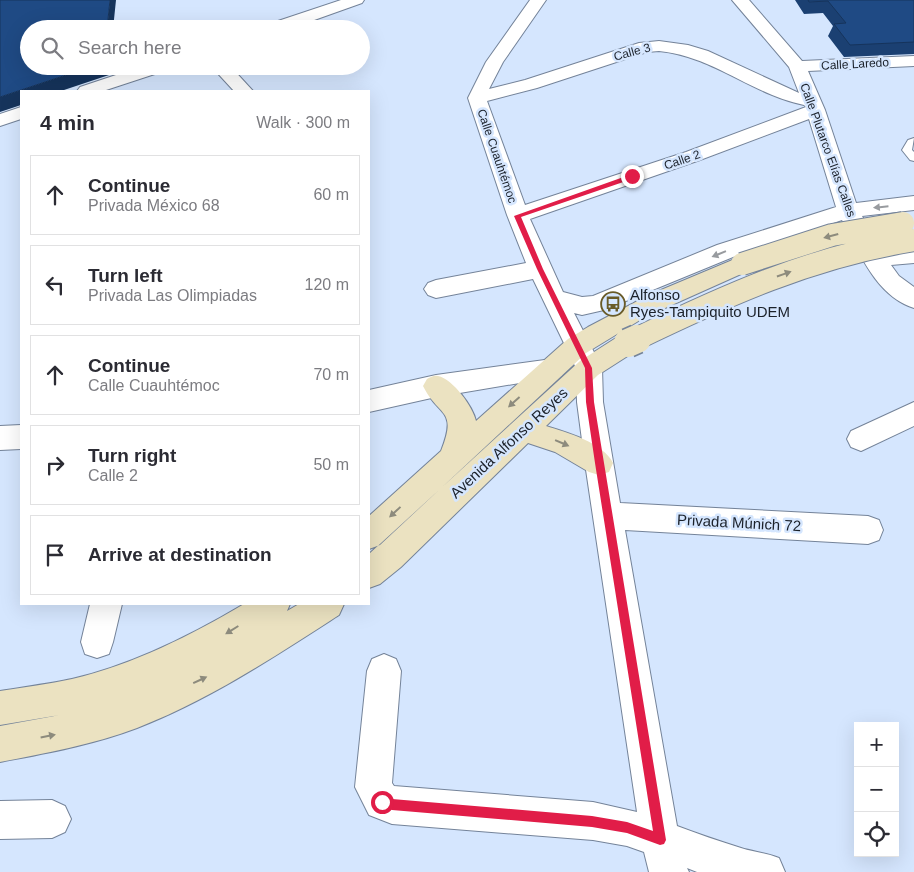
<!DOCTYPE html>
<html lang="en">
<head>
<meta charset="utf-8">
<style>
  :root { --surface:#fff; --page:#f7f7f7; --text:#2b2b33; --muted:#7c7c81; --line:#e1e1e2 }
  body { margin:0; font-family:Helvetica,sans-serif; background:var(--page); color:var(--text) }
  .controls { position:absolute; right:15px; bottom:15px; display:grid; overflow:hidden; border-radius:0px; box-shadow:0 5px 20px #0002 }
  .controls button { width:45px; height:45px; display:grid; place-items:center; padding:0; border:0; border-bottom:1px solid var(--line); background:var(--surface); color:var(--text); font:25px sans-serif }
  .stop { position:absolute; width:15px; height:15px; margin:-11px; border:4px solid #e11d48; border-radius:50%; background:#fff }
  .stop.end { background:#e11d48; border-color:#fff; box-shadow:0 1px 5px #0008 }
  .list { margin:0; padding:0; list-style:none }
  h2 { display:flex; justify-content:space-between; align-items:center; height:65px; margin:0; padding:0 20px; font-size:21px }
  h2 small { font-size:16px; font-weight:400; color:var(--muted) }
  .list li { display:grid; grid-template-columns:32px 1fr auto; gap:15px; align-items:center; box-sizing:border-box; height:80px; margin:0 10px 10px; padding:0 10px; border:1px solid var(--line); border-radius:0px }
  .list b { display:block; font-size:19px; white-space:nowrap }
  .list p { margin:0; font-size:16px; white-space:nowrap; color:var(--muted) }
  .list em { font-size:16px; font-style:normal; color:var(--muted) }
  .icon { flex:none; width:28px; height:28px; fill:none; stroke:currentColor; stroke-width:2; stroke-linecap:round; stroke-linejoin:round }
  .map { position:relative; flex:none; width:914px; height:872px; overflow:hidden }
  .search { position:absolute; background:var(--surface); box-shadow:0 5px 20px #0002; left:20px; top:20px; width:350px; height:55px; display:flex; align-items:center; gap:12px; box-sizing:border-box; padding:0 18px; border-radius:28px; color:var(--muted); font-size:19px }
  .panel { position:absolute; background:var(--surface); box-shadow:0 5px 20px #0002; left:20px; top:90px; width:350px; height:515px; border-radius:0px }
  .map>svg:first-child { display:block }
</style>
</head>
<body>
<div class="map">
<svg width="914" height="872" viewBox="0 0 914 872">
  <rect width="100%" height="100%" fill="#d5e6fe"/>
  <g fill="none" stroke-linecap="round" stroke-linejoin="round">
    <g stroke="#748399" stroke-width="2">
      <path id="lane" d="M914,138L912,150L914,152V161L910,160L902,150L908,140Z"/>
    </g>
    <g stroke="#748399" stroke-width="2">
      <path id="street" d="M341,0H364L362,3L289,29H264L266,25Z
        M530,0H546L503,62L489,89L525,80L639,43L659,41L688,45L708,51L799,93L789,67L732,0H749L802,61L914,56V66L808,71L825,110L856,203L914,196V210L862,216L881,250L914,247V263L891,265L899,276L914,287V308C876,296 859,252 842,220L733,257L604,310L582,315L574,313L602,368L603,402L620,503L868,516L879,520L883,530L879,540L868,544L625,530L677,826C698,834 719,841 741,848C754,852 766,853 779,858L785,872H697L687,868L689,872H649L644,852L627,846L593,840L392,824L369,815L355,787L367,671L372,659L384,654L396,659L401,671L392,783L394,786L593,802L637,812L585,463L577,402L576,368L533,279L436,298L428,295L424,289L428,283L436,280L526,263L507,215L468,98L486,62ZM659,51C713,56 753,95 804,105L806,107L686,152L525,205L487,101L537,88L647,52ZM809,119L836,207L717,245L593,296L582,297L563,292L530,219L700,160Z
        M143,66H170L167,70L103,91H77L80,87Z
        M211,66H230L253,91H234Z
        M21,107V119L0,126V114Z
        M552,359L561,362L565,369L561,376L436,397L369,412V390L436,375Z
        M914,402V426L861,451L851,447L847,439L851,431Z
        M21,425V449L0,450V426Z
        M90,604H122L113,642L109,654L97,658L85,654L81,642Z
        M52,800L65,806L71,819L65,832L52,838L0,839V801Z"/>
    </g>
    <g stroke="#748399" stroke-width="2">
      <path id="secondary" d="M742,256L750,258L753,264L750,270L645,317L586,353L380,545L369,549V516L441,451C458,408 439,418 423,386L427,379C431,377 434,375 438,376C453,379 473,407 476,421L568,339L588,327L649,295Z
        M628,333L637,336L641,343L637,350L598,375L546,426C566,432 604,443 613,463L609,472L599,475L589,472L555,452L528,443L401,567L380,584L369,588V554L580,361L619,336Z
        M244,604H290L287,611L299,604H344L339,615C274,657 209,700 137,728C92,745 46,753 0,762V726L60,715L0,725V691C24,687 49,684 72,679C132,665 192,635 244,604Z"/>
    </g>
    <use href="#lane" fill="#fff" fill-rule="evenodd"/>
    <use href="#street" fill="#fff" fill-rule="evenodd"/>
    <use href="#secondary" fill="#ebe2c1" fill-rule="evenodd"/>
    <g stroke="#748399" stroke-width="24" stroke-linecap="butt">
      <path id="secondary-bridge-far1" d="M742,264L832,235L903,223
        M634,340C727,295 811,257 914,240"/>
    </g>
    <g stroke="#748399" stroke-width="31" stroke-linecap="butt">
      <path id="secondary-bridge" d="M628,343L637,339"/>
    </g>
    <use href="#secondary-bridge-far1" stroke="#ebe2c1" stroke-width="22"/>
    <use href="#secondary-bridge" stroke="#ebe2c1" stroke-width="28"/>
  </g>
  <path fill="#1b4072" d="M795,0H914V54L844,57L828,36L833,26L823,13L804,14Z"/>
  <path fill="#16345c" d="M110,0H116L113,29H107Z
    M93,66H110L109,75L61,91H21V105L0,112V97Z"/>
  <path fill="#1f4a84" stroke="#16345c" d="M0,0H110L107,29H29V66H93L0,97Z
    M808,0H914V42L850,45L834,24L846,23L828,1L809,2Z"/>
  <defs><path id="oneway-solid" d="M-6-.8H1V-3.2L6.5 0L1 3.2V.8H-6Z" transform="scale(1.25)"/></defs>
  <g fill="#989b9f">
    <use href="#oneway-solid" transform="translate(881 207) rotate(174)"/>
    <use href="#oneway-solid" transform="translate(719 254) rotate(158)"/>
  </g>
  <g fill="#8d8b7d">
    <use href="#oneway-solid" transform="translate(831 236) rotate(165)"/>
    <use href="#oneway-solid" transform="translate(784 274) rotate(-19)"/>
    <use href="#oneway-solid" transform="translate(514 402) rotate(138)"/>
    <use href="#oneway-solid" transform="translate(562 443) rotate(23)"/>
    <use href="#oneway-solid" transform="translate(395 512) rotate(137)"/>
    <use href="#oneway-solid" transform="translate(232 630) rotate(148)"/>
    <use href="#oneway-solid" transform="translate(200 680) rotate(-25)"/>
    <use href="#oneway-solid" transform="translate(48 736) rotate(-11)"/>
  </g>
  <path fill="#e11d48" d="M632,174L635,178L521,217L543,269L592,368L594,402L604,463L666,840L664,844L660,845L627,833L592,827L392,810L378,806L376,802L378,798L382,796L392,799L592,816L627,822L653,831L595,463L586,402L585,368L537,269L514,216Z"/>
  <defs>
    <g id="bus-ring" transform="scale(1.25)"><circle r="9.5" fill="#d5e6fe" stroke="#695b28" stroke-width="1.5"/><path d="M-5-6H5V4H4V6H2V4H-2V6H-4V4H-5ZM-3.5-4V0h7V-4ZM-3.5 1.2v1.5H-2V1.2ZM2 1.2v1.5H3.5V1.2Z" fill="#695b28"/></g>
  </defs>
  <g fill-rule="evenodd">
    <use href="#bus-ring" x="613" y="304"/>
  </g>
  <g text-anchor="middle" stroke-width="5" stroke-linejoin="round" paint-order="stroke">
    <g font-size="12" fill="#1b212a" stroke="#d5e6fe">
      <text transform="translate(632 52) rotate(-15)" y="4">Calle 3</text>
      <text transform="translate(855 64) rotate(-3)" y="4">Calle Laredo</text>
      <text transform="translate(828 150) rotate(70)" y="4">Calle Plutarco Elías Calles</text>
      <text transform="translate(497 156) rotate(71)" y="4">Calle Cuauhtémoc</text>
      <text transform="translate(682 160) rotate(-19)" y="4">Calle 2</text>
    </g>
    <g font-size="15" fill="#1b212a" stroke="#d5e6fe" text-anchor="start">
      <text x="630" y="300">Alfonso<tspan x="630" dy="17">Ryes-Tampiquito UDEM</tspan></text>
    </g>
    <g font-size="15" fill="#1b212a" stroke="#d5e6fe">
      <text transform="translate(509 443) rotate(-43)" y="5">Avenida Alfonso Reyes</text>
      <text transform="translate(739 523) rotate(3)" y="5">Privada Múnich 72</text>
    </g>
  </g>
</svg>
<div class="controls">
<button>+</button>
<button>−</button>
<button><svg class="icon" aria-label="locate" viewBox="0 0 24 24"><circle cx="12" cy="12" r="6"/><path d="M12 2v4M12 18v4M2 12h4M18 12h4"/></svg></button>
</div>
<div class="stop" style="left:382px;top:802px"></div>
<div class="stop end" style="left:632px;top:176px"></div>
<div class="search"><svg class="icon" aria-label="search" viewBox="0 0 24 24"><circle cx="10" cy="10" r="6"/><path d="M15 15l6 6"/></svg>Search here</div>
<section class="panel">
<h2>4 min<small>Walk · 300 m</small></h2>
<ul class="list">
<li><svg class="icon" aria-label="ahead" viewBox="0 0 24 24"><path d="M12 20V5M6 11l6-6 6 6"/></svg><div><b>Continue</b><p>Privada México 68</p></div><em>60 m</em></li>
<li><svg class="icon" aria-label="left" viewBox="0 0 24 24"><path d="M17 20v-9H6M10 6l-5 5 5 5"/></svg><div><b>Turn left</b><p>Privada Las Olimpiadas</p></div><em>120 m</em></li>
<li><svg class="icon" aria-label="ahead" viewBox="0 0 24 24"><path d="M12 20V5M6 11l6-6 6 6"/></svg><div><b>Continue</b><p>Calle Cuauhtémoc</p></div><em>70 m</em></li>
<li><svg class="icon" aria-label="right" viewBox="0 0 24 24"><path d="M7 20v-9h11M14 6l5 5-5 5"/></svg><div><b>Turn right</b><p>Calle 2</p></div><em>50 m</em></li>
<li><svg class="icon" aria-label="arrive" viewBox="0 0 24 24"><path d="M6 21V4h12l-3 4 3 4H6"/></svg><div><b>Arrive at destination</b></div></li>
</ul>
</section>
</div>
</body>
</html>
